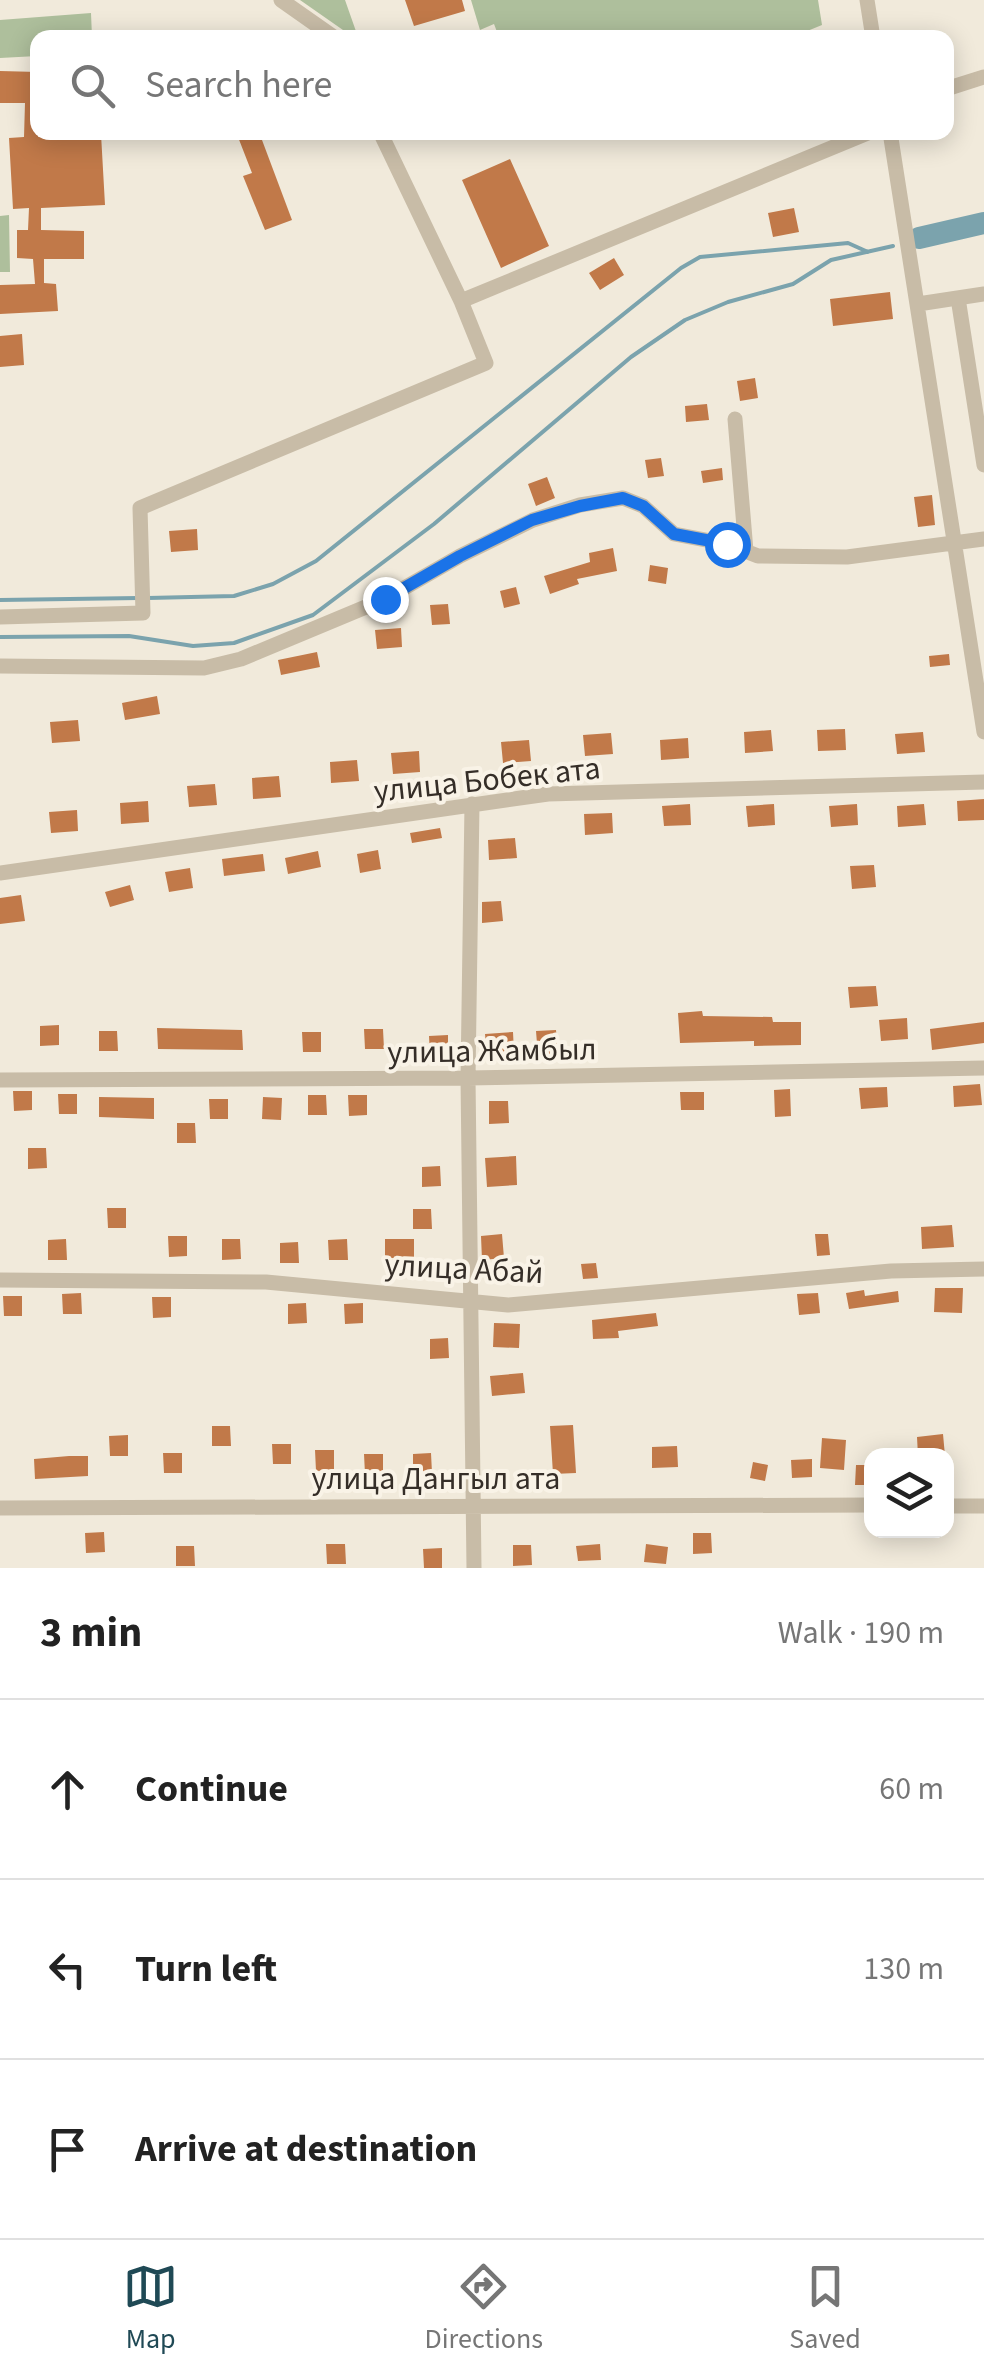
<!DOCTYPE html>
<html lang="en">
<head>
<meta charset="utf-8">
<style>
  :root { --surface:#fff; --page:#f2f2f2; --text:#222; --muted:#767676; --line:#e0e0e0; --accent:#1f4955 }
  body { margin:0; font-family:"Source Sans 3",sans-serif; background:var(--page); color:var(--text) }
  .controls { position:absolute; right:30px; bottom:30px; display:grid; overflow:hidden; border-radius:20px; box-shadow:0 5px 25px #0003 }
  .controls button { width:90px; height:90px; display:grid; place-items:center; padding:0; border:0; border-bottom:2px solid var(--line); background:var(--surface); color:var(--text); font:50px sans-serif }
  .stop { position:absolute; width:30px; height:30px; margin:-22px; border:8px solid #1a73e8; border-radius:50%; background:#fff }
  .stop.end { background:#1a73e8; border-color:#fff; box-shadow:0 2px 10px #0008 }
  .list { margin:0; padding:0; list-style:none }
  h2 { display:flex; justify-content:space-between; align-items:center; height:130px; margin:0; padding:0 40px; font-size:42px }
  h2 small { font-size:32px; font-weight:400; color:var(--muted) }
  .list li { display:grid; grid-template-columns:65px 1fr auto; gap:30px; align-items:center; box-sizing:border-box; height:180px; padding:0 40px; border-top:2px solid var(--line) }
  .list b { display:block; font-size:38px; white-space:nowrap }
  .list em { font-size:32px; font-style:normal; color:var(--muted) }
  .icon { flex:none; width:55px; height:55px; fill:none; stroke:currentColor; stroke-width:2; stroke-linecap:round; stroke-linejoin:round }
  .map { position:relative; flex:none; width:984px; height:1568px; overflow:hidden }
  .search { position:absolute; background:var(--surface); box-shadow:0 5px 25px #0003; left:30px; right:30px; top:30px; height:110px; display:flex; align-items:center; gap:25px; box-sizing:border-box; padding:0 35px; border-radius:20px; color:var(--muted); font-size:38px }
  .sheet { height:670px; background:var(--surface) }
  nav { display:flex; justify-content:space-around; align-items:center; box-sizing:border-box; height:140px; border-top:2px solid var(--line); background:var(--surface); font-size:28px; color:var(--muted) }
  nav a { display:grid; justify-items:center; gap:5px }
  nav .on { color:var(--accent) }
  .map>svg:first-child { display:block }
</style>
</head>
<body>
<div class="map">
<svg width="984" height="1568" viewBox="0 0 984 1568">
  <rect width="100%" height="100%" fill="#f1eadb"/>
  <path fill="#aebf9c" d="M300,0H345L358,37H353Z
    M471,0H818L822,25L790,38L499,37L494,24L480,30Z
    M91,13L92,37L38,38L37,56L0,58V20Z
    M9,215L10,272H0V216Z"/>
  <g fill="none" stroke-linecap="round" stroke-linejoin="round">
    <path stroke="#7ba3ad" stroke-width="4" d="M148,598L234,596L273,584L316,561L681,268L700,257L848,243L868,252
      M0,600L139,598
      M0,637L129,636L193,646L234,643L313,615L434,524L631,357L685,320L728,302L793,284L831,260L893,246"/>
    <path stroke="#7ba3ad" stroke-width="22" d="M919,238L984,223"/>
  </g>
  <path fill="#c17949" d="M405,0H462L465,11L414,26Z
    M0,71L38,72V137L101,134L105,205L41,208V230L84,231V259H44V283L56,284L58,311L0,314V285L35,284L33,259L17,258V230H28L29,208L13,209L9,138L24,137L25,103H0Z
    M249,132H259L292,220L265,230L243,176L252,173L238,137Z
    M510,159L549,246L501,268L462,180Z
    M794,208L799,232L773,237L768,213Z
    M614,258L624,275L600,290L589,273Z
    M890,292L893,319L833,326L830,299Z
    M22,334L24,365L0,367V336Z
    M755,378L758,398L740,401L737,381Z
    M707,404L709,420L686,422L685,406Z
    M661,458L664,476L648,478L645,460Z
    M722,468L723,480L703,483L701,471Z
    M547,477L555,498L536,506L528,484Z
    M932,495L935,525L918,527L914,497Z
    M197,529L198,550L171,552L169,531Z
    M613,548L617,571L577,579L579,584L550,594L544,576L590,562L589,553Z
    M650,565L668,568L666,584L648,581Z
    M516,587L520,604L504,608L500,591Z
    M448,604L450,624L432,625L430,605Z
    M401,628L402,647L377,649L375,630Z
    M317,652L320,667L281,675L278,660Z
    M949,654L950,665L930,667L929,656Z
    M157,696L160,714L125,720L122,703Z
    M78,720L80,741L52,743L50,722Z
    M845,729L846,750L818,751L817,730Z
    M771,730L773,751L745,753L744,732Z
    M923,732L925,752L897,754L895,734Z
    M611,733L613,754L585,756L583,735Z
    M688,738L689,758L661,760L660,740Z
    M529,740L531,761L503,763L501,742Z
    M419,751L420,772L393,774L391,753Z
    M357,760L359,781L331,783L330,762Z
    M279,776L281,797L253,799L252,778Z
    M215,784L217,805L189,807L187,786Z
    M984,799V820L958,821L957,801Z
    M148,801L149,822L121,824L120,803Z
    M690,804L691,825L664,826L662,806Z
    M774,804L775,825L748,827L746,806Z
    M857,804L858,825L831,827L829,806Z
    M924,804L926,825L898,827L897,806Z
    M77,810L78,831L51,833L49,812Z
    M612,813L613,833L585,835L584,814Z
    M440,828L442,838L412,843L410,833Z
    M515,838L517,858L489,860L488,840Z
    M378,850L381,869L360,873L357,854Z
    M318,851L321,867L288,874L285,858Z
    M263,854L265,871L224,876L222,859Z
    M874,865L876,887L852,889L850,866Z
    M190,868L193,888L169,892L165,872Z
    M130,885L134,900L110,907L105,892Z
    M21,895L25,921L0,924V898Z
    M501,901L503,921L482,923V902Z
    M876,986L878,1006L850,1008L848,987Z
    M702,1011L703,1016L772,1017L773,1022H801V1045L754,1046V1041L680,1043L678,1013Z
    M907,1018L908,1039L881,1041L879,1020Z
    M984,1022V1043L932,1050L930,1029Z
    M59,1025V1045L40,1046V1026Z
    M157,1028L242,1030L243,1050L158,1049Z
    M364,1029H383L384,1049H365Z
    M556,1030L558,1054L538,1056L536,1031Z
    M99,1031H117L118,1051H99Z
    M302,1032H321V1052H303Z
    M513,1032L514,1053L487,1054L485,1034Z
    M448,1035V1056H430L429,1036Z
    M980,1084L982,1105L954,1107L953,1086Z
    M887,1087L888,1107L861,1109L859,1088Z
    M790,1089L791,1116L775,1117L774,1090Z
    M13,1091H32V1110L14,1111Z
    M680,1092H704V1110H681Z
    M58,1094H77V1114H59Z
    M308,1095H326L327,1115H308Z
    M348,1095H367V1115L349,1116Z
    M99,1097L154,1098V1119L99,1117Z
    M263,1097L282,1098L281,1120L262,1119Z
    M209,1099H228V1119H210Z
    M489,1101H508L509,1123L489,1124Z
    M177,1123H195L196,1143H177Z
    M28,1148H46L47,1168L28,1169Z
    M516,1156L517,1185L487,1187L485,1158Z
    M440,1166L441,1186L422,1187V1167Z
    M107,1208H126V1228H108Z
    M413,1209H431L432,1229H413Z
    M952,1225L954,1247L922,1249L921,1227Z
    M502,1234L504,1258L482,1260L481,1236Z
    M815,1234H828L830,1255L817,1256Z
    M168,1236H187V1256L169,1257Z
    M66,1239L67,1260H48V1240Z
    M222,1239H240L241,1259L222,1260Z
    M347,1239L348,1260H329L328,1240Z
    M385,1239H414V1258H385Z
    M298,1242L299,1263H280V1243Z
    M596,1263L598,1278L583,1279L581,1264Z
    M935,1288H963L962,1313L934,1312Z
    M864,1290L865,1296L898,1291L899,1302L849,1309L846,1293Z
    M81,1293L82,1314H63L62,1294Z
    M818,1293L820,1313L799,1315L797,1294Z
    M3,1296H22V1316H4Z
    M152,1297H171V1317L153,1318Z
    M306,1303L307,1323L288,1324V1304Z
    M363,1303V1323L345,1324L344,1304Z
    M656,1313L658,1326L618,1331L619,1338L593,1339L592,1320Z
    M494,1323L520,1324L519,1348L493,1347Z
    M448,1338L449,1358L430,1359V1339Z
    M523,1373L525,1393L492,1396L490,1376Z
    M573,1425L576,1473L553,1474L550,1426Z
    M212,1426H230L231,1446H212Z
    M943,1434L945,1456H918L917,1437Z
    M128,1435V1456H110L109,1436Z
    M822,1438L846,1440L844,1470L820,1468Z
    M272,1444H291V1464H273Z
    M677,1446L678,1467L652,1468V1447Z
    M315,1450H334V1470L316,1471Z
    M163,1453H182V1473H164Z
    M431,1453L432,1473L413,1474V1454Z
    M364,1454H383V1474H365Z
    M69,1456H88V1476L35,1479L34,1459Z
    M812,1459V1477L792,1478L791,1460Z
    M753,1462L768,1465L765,1481L750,1478Z
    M856,1465H872V1485H855Z
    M104,1532L105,1552L86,1553L85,1533Z
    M693,1533H711L712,1553L693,1554Z
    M326,1544H345L346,1564H327Z
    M600,1544L601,1560L578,1561L576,1546Z
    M646,1544L668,1547L666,1564L644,1562Z
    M513,1545H531L532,1565L513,1566Z
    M176,1546H194L195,1566H176Z
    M442,1548V1568H424L423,1549Z"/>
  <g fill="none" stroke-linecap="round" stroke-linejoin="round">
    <path stroke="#c8bca7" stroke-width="15" d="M281,0L335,38
      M867,0L873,38
      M946,89L984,77
      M890,132L984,732
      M958,298L984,465
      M461,301L870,132
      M918,304L984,294
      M735,419L746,551
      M0,617L143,613L140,508L486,363L461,301L380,132
      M0,666L204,668L241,659L385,599L460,556L533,520L580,505L623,498L643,506L674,534L727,544L758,556L847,557L984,539
      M472,804L468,1078L474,1568
      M0,873L548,794L984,782
      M0,1080L468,1078L984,1068
      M0,1280L266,1282L508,1305L891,1271L984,1269
      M946,1506H984
      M0,1508L872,1505"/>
  </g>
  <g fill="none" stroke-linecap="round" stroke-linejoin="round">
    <path stroke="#1a73e8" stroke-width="12" d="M385,599L460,556L532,520L580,506L623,498L643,506L674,534L727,544"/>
  </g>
  <g text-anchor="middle" stroke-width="8" stroke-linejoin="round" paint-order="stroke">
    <g font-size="32" fill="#352e28" stroke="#f9f3e7">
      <text transform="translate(487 779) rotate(-6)" y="11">улица Бобек ата</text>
      <text transform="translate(492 1050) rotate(-1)" y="11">улица Жамбыл</text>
      <text transform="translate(464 1268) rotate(3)" y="11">улица Абай</text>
      <text x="436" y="1489">улица Дангыл ата</text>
    </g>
  </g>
</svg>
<div class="controls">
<button><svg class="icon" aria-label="layers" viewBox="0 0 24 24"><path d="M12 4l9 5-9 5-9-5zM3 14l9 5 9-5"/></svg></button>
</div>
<div class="stop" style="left:727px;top:544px"></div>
<div class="stop end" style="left:385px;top:599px"></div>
<div class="search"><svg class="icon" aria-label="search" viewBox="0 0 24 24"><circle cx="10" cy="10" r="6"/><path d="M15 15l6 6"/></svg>Search here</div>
</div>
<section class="sheet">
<h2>3 min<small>Walk · 190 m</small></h2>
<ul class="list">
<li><svg class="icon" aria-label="ahead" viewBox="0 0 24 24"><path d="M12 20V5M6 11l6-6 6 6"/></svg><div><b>Continue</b></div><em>60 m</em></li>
<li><svg class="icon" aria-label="left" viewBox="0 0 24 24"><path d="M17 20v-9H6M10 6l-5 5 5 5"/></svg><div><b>Turn left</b></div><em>130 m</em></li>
<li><svg class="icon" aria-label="arrive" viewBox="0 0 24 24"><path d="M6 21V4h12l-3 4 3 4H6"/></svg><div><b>Arrive at destination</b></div></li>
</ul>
</section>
<nav>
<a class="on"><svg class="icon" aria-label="map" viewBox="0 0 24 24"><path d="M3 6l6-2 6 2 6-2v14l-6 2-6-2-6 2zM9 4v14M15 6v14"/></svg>Map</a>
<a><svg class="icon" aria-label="directions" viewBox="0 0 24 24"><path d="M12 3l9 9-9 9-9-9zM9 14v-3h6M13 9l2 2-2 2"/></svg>Directions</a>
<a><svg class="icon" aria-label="saved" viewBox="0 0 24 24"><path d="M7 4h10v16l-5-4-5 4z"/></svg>Saved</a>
</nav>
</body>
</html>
